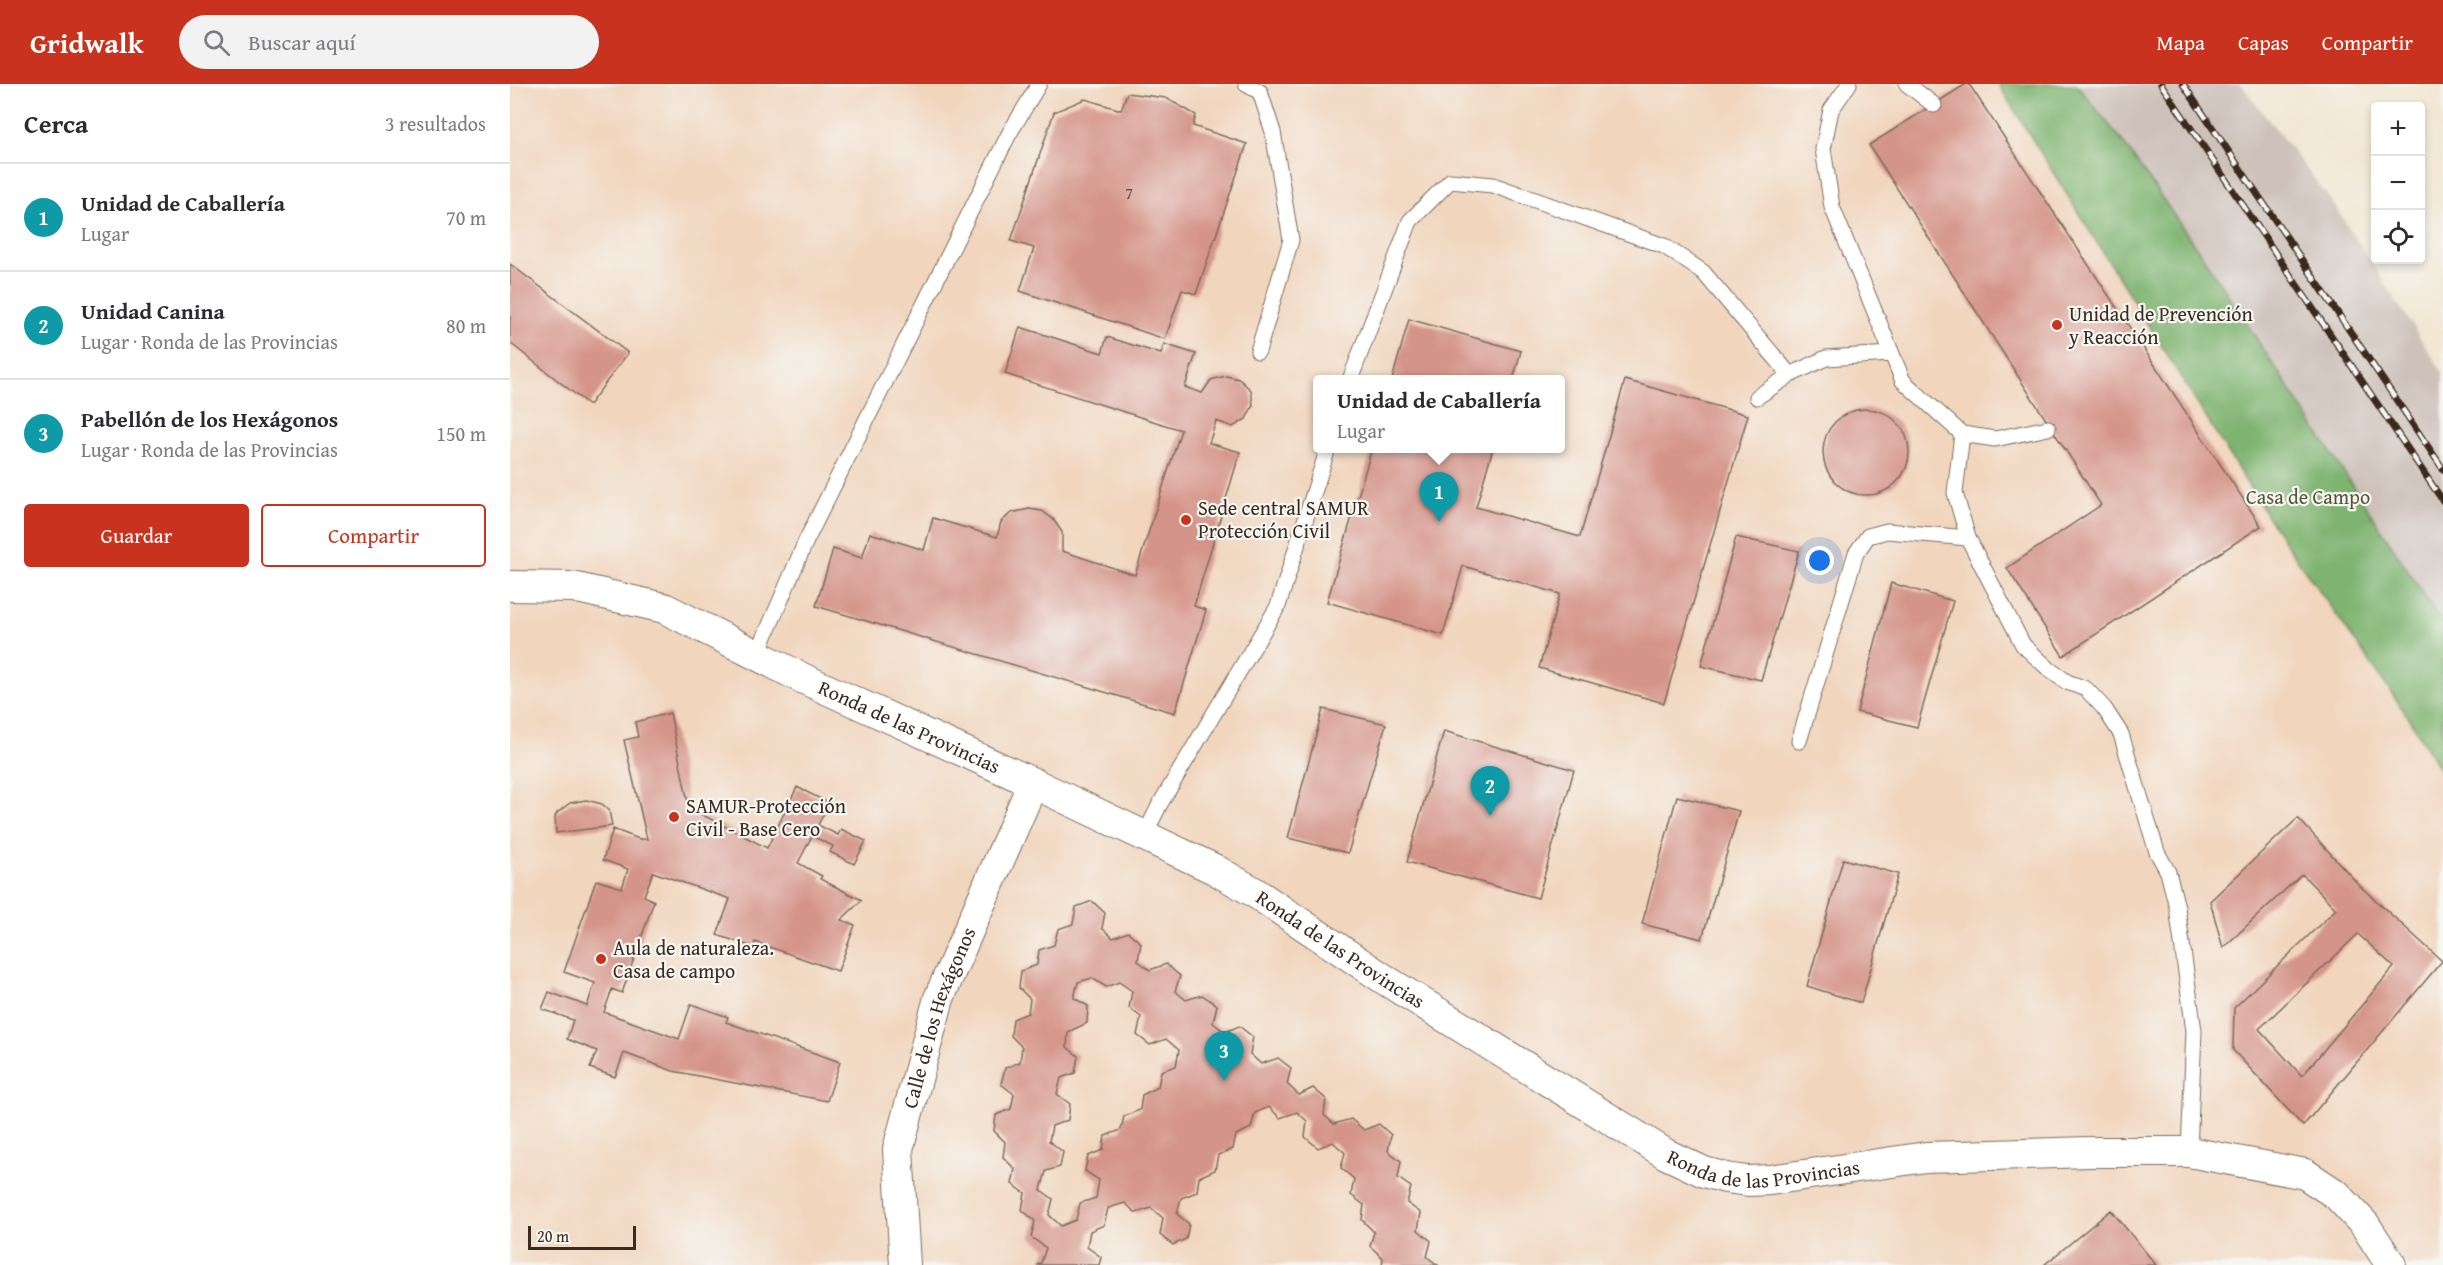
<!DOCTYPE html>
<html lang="es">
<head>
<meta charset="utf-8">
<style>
  :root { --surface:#fff; --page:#f2f2f3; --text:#2b2b33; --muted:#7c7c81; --line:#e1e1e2; --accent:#c8321e }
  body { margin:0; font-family:"Gentium Book Plus",serif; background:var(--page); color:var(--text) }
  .controls { position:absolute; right:18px; top:18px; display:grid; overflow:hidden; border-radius:6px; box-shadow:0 3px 9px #0003 }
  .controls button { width:54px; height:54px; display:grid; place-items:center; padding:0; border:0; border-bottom:2px solid var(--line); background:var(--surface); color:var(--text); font:30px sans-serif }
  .scale { position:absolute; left:18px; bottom:15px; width:108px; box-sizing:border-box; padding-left:6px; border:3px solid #3b2a1e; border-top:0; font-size:16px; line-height:21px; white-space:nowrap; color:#3b2a1e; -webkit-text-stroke:4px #f6f6f2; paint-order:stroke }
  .you { position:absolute; left:1310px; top:477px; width:21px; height:21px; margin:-15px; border:4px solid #fff; border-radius:50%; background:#1a73e8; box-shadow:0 0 0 9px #1a73e833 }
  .badge { display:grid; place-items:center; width:39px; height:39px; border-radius:50%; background:var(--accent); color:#fff; font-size:20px; font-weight:700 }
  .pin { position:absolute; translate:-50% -50px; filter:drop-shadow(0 2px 3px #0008) }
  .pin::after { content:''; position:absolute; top:32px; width:21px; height:18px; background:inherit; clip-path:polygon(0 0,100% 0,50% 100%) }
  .popup { position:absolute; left:803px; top:291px; width:252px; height:78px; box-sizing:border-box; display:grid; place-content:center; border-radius:6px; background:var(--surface); filter:drop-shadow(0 2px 4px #0005); font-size:20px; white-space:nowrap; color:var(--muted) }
  .popup b { font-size:22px; color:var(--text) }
  .popup::after { content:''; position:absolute; left:50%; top:100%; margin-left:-12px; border:12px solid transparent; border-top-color:var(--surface) }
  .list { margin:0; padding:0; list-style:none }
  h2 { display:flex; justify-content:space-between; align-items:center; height:78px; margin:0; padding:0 24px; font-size:26px }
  h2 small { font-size:20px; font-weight:400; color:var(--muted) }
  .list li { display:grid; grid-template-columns:39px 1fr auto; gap:18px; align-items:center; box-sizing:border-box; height:108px; padding:0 24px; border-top:2px solid var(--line) }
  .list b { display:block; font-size:22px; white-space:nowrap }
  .list p { margin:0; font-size:20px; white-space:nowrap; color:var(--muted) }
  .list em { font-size:20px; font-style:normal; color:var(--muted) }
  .actions { display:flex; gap:12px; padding:18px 24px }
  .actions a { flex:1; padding:14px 0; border:2px solid var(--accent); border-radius:6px; text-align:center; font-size:21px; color:var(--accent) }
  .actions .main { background:var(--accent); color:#fff }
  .icon { flex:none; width:33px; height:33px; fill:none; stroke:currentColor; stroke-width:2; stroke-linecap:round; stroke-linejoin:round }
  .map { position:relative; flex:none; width:1933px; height:1181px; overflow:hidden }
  header { display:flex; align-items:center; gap:36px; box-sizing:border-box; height:84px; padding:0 30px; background:var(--accent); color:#fff }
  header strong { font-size:28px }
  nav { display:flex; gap:33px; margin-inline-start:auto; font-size:21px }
  .search { width:420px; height:54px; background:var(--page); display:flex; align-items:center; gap:15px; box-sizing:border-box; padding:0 21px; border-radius:33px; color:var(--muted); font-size:22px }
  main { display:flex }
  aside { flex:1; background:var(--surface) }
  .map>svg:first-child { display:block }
</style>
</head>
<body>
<header>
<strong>Gridwalk</strong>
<div class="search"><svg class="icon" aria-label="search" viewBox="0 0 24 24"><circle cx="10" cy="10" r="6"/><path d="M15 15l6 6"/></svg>Buscar aquí</div>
<nav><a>Mapa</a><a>Capas</a><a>Compartir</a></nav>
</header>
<main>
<aside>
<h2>Cerca<small>3 resultados</small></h2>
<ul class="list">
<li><span class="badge" style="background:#0f9aa8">1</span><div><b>Unidad de Caballería</b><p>Lugar</p></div><em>70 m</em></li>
<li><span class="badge" style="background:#0f9aa8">2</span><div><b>Unidad Canina</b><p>Lugar · Ronda de las Provincias</p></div><em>80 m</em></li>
<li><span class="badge" style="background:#0f9aa8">3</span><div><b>Pabellón de los Hexágonos</b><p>Lugar · Ronda de las Provincias</p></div><em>150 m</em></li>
</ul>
<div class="actions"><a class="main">Guardar</a><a>Compartir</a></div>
</aside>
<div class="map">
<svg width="1933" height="1181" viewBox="0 0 1933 1181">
  <rect width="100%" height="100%" fill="#f6f6f2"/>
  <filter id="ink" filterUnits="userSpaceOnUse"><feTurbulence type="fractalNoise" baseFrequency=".0167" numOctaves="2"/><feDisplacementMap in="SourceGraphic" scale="12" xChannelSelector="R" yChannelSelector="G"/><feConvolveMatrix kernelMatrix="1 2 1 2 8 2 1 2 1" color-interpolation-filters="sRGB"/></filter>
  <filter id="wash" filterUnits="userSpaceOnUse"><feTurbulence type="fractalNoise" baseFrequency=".008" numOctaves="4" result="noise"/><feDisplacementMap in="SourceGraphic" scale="24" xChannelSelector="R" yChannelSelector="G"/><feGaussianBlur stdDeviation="1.35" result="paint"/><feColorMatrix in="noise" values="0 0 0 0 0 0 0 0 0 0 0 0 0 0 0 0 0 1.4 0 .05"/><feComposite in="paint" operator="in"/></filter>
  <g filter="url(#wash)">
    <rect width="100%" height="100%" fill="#f2e7d3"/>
    <path fill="#f1d5bd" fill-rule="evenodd" d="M0,0H1488L1763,441L1897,631L1933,691V1181H0ZM808,296H1050V364H808Z"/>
    <path fill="#cec1ba" d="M1566,0H1731L1822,118L1933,289V540L1693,173L1610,54Z"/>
    <path fill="#7eb36f" stroke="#5c6e46" stroke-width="1.5" d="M1488,0H1566L1571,6L1610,54L1693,173L1933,540V691L1897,631L1763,441Z"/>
    <g id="blocks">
      <path fill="#d59489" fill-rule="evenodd" d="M1456,0H1459L1751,442L1553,572L1497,484L1591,421L1359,61Z
        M617,9L656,14L686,31L683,42L737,60L686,210L672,206L655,255L510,207L524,164L501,157L544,28L575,15L611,26Z
        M0,180L118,269L79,321L0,259Z
        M899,235L1011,267L1003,296H882Z
        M510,243L592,269L597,253L651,270L654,260L686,270L675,303L692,309L701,296L716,292L729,295L741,306L743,321L736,335L723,343L706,337L699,359L730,368L684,522L696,526L665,629L306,522L323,465L352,474L360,449L414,466L423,434L487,453L491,438L501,429L519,425L532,427L543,435L552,448V467L625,491L671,346L495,290Z
        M1115,296L1238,331L1154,619L1029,584L1050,510L953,482L933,551L817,518L862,364H983L966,423L1070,453Z
        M1313 368a43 43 0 1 1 86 0a43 43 0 1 1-86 0Z
        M1226,453L1289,467L1251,596L1191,582Z
        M1381,499L1443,517L1407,643L1347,628Z
        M813,625L876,640L838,769L778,754Z
        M160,629L179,724L257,764L287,703L319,719L308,741L328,751L331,745L356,757L344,780L320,768L323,762L302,752L288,779L312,792L310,795L352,816L331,836L345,841L328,887L245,858L243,863L207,851L220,815L143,788L134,812L144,817L112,909L102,905L94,928L169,955L181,920L218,933L216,938L330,978L317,1017L163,987L114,969L105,993L80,984L87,967L57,955L63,936L32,925L39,908L77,922L85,899L54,888L86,796L112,804L118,785L93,776L103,745L129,755H137L114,656L128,653L125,638Z
        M934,647L1064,686L1028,814L897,778Z
        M1167,712L1229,727L1192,855L1132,840Z
        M76,716L92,720L99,726L102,742L46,749L45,733L47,729L60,719Z
        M1788,734L1850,802L1932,877L1793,1042L1723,966L1724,924L1826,825L1792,790L1713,864L1700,817ZM1848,850L1884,883L1792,992L1749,945Z
        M1333,775L1388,790L1351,919L1297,902Z
        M582,817L595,829L592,844L603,854L618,848L631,859L628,877L640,886L656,880L670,892L665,907L676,916L692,911L707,921L703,939L715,948L729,942L743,953L740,970L751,980L768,974L781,984L777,1000L789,1011L803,1004L816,1015L814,1031L824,1040L841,1035L854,1046L869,1040L881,1051L878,1067L891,1077L888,1094L901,1103L897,1119L911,1129L908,1146L921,1157L917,1173L928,1181H872L873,1174L860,1162L864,1148L852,1136L854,1121L841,1111L844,1095L831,1084L835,1069L823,1058L808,1064L795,1053L797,1037L787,1028L770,1034L759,1023L745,1029L741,1044L726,1051L723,1065L708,1071L705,1086L689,1093L687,1108L671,1114L667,1130L679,1140L676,1155L663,1161L650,1151L653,1134L641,1124L626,1129L615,1119L598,1124L594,1141L580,1147L577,1163L591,1173L589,1181H527L531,1179L536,1164L521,1153L525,1137L512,1126L515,1109L502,1100L505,1085L493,1073L495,1058L484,1047L486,1031L501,1025L504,1010L491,1000L495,984L510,978L512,963L501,952L503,935L518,929L520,915L509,904L511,887L527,881L529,866L544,861L548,845L563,840L566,823ZM582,894L596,903L609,898L622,907L619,924L631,933L627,951L640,961L656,955L669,966L666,982L651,987L648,1003L632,1011L630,1026L614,1032L611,1046L595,1052L593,1066L578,1072L575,1087L589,1096L586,1114L570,1119L566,1136L551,1142L539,1131L543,1115L531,1106L536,1087L550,1083L553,1068L539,1057L542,1042L558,1036L560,1020L547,1010L551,994L565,989L568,972L557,963L558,948L577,939L578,922L564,914L568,898Z
        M1601,1126L1646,1181H1534Z"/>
    </g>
  </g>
  <g filter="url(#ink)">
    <use href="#blocks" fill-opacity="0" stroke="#7b6c5d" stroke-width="1.5"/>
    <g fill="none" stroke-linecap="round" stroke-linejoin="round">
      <g stroke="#7b6c5d" stroke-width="17">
        <path id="service" d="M736,0L750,8L763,48L781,156L748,267
          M1339,0L1321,26L1313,65L1322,123L1393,297L1452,350L1485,355L1538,344
          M1397,0L1424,21
          M840,296L900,137L940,97L983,101L1154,162L1193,188L1280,291
          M1247,313L1280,291L1316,274L1381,270
          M1452,350L1445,409L1458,454L1513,561L1540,586L1557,598L1576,605L1594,624L1611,650L1647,768L1658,788L1667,823L1684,947L1679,1068
          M247,571L296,457L499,50L529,0
          M1289,657L1346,469L1358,452L1377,447L1458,454
          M634,752L650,720L768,522L818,364"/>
      </g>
      <g stroke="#7b6c5d" stroke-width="32">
        <g id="minor">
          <path id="s1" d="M0,502L63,503L154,524L292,594L523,699L704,785L744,808L877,897L1156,1070L1194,1088L1216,1094L1238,1097L1260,1096L1416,1073L1579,1068H1679L1795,1090L1827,1111L1855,1141L1881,1181"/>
          <path id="s2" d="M395,1181L388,1065L429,914L523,699"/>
        </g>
      </g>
      <use href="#service" stroke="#fff" stroke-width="15"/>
      <use href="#minor" stroke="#fff" stroke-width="30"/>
      <g stroke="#3b2a1e" stroke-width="7">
        <path id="rail" d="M1651,0L1933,417
          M1673,0L1933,385"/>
      </g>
      <use href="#rail" stroke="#f6f6f2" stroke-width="4.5" stroke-dasharray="14" stroke-linecap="butt"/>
    </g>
  </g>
  <g fill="#c8321e" stroke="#f6f6f2" stroke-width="2">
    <circle cx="1547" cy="241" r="6"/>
    <circle cx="676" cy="436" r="6"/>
    <circle cx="164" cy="733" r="6"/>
    <circle cx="91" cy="875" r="6"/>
  </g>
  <g text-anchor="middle" stroke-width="4.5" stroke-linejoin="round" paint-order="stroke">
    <g font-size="16" fill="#624439">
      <text x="619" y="115">7</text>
    </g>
    <g font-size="20" fill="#3b2a1e" stroke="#f6f6f2" text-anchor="start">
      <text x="1559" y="237">Unidad de Prevención<tspan x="1559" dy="23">y Reacción</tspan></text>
      <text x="688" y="431">Sede central SAMUR<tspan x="688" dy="23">Protección Civil</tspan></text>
      <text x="176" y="729">SAMUR-Protección<tspan x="176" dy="23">Civil - Base Cero</tspan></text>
      <text x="103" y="871">Aula de naturaleza.<tspan x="103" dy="23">Casa de campo</tspan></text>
    </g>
    <g font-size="20" fill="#545437" stroke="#f6f6f2">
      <text x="1798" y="420">Casa de Campo</text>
    </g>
    <g font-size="20" fill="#3b2a1e" stroke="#f6f6f2">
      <text dy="7" stroke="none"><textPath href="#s1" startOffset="429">Ronda de las Provincias</textPath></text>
      <text dy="7" stroke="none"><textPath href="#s1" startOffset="915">Ronda de las Provincias</textPath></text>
      <text dy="7" stroke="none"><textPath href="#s2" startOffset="254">Calle de los Hexágonos</textPath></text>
      <text dy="7" stroke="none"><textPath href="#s1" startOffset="1401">Ronda de las Provincias</textPath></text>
    </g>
  </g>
</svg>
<div class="controls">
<button>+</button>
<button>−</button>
<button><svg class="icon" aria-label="locate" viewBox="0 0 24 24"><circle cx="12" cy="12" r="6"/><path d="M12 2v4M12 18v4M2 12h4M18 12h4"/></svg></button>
</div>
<div class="scale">20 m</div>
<div class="you"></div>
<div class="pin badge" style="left:929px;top:438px;background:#0f9aa8">1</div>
<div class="popup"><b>Unidad de Caballería</b>Lugar</div>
<div class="pin badge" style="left:980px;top:732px;background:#0f9aa8">2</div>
<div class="pin badge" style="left:714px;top:997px;background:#0f9aa8">3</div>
</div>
</main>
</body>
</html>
